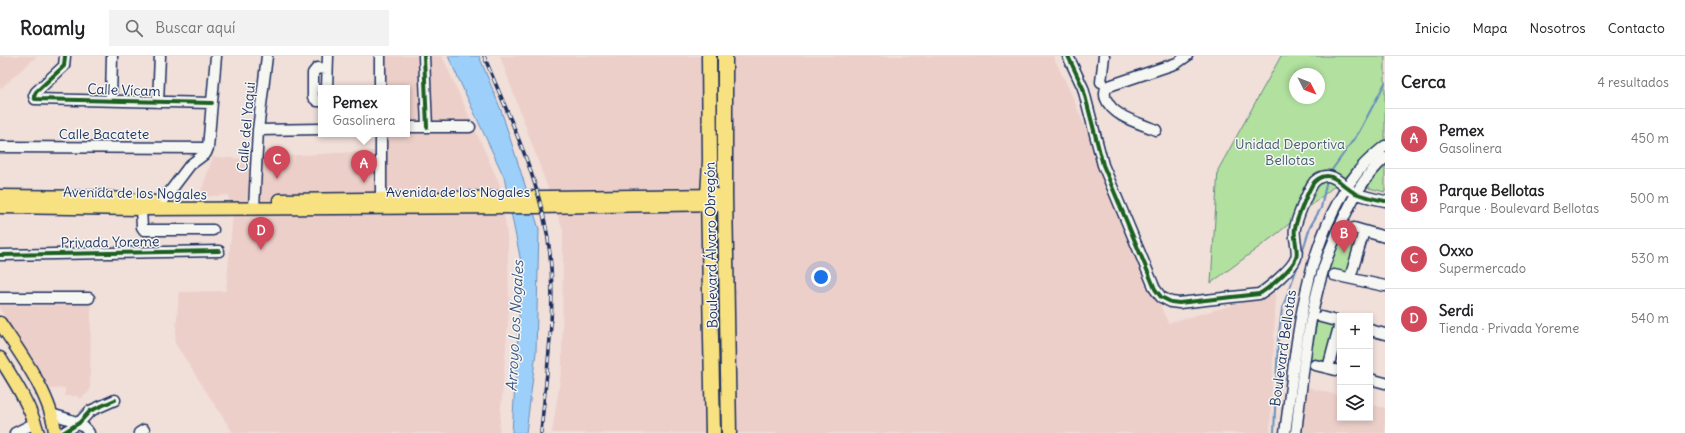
<!DOCTYPE html>
<html lang="es">
<head>
<meta charset="utf-8">
<style>
  :root { --surface:#fff; --page:#f2f2f2; --text:#202124; --muted:#757577; --line:#e0e0e0; --accent:#d1495b }
  body { margin:0; font-family:Delius,sans-serif; background:var(--page); color:var(--text) }
  .controls { position:absolute; right:12px; bottom:12px; display:grid; overflow:hidden; border-radius:0px; box-shadow:0 2px 6px #0003 }
  .controls button { width:36px; height:36px; display:grid; place-items:center; padding:0; border:0; border-bottom:1px solid var(--line); background:var(--surface); color:var(--text); font:20px sans-serif }
  .compass { position:absolute; left:1289px; top:12px; width:36px; height:36px; border-radius:50%; background:var(--surface); box-shadow:0 2px 6px #0003; rotate:132deg }
  .you { position:absolute; left:821px; top:221px; width:14px; height:14px; margin:-10px; border:3px solid #fff; border-radius:50%; background:#1a73e8; box-shadow:0 0 0 6px #1a73e833 }
  .badge { display:grid; place-items:center; width:26px; height:26px; border-radius:50%; background:var(--accent); color:#fff; font-size:13px; font-weight:700 }
  .pin { position:absolute; translate:-50% -33px; filter:drop-shadow(0 1px 2px #0008) }
  .pin::after { content:''; position:absolute; top:21px; width:14px; height:12px; background:inherit; clip-path:polygon(0 0,100% 0,50% 100%) }
  .popup { position:absolute; left:318px; top:29px; width:92px; height:52px; box-sizing:border-box; display:grid; place-content:center; border-radius:0px; background:var(--surface); filter:drop-shadow(0 1px 3px #0005); font-size:13px; white-space:nowrap; color:var(--muted) }
  .popup b { font-size:15px; color:var(--text) }
  .popup::after { content:''; position:absolute; left:50%; top:100%; margin-left:-8px; border:8px solid transparent; border-top-color:var(--surface) }
  .list { margin:0; padding:0; list-style:none }
  h2 { display:flex; justify-content:space-between; align-items:center; height:52px; margin:0; padding:0 16px; font-size:17px }
  h2 small { font-size:13px; font-weight:400; color:var(--muted) }
  .list li { display:grid; grid-template-columns:26px 1fr auto; gap:12px; align-items:center; box-sizing:border-box; height:60px; padding:0 16px; border-top:1px solid var(--line) }
  .list b { display:block; font-size:15px; white-space:nowrap }
  .list p { margin:0; font-size:13px; white-space:nowrap; color:var(--muted) }
  .list em { font-size:13px; font-style:normal; color:var(--muted) }
  .icon { flex:none; width:22px; height:22px; fill:none; stroke:currentColor; stroke-width:2; stroke-linecap:round; stroke-linejoin:round }
  .map { position:relative; flex:none; width:1385px; height:377px; overflow:hidden }
  header { display:flex; align-items:center; gap:24px; box-sizing:border-box; height:56px; padding:0 20px; background:var(--surface); border-bottom:1px solid var(--line) }
  header strong { font-size:19px }
  nav { display:flex; gap:22px; margin-inline-start:auto; font-size:14px }
  .search { width:280px; height:36px; background:var(--page); display:flex; align-items:center; gap:10px; box-sizing:border-box; padding:0 14px; border-radius:0px; color:var(--muted); font-size:15px }
  main { display:flex }
  aside { flex:1; background:var(--surface) }
  .map>svg:first-child { display:block }
</style>
</head>
<body>
<header>
<strong>Roamly</strong>
<div class="search"><svg class="icon" aria-label="search" viewBox="0 0 24 24"><circle cx="10" cy="10" r="6"/><path d="M15 15l6 6"/></svg>Buscar aquí</div>
<nav><a>Inicio</a><a>Mapa</a><a>Nosotros</a><a>Contacto</a></nav>
</header>
<main>
<div class="map">
<svg width="1385" height="377" viewBox="0 0 1385 377">
  <rect width="100%" height="100%" fill="#f1dfda"/>
  <filter id="ink" filterUnits="userSpaceOnUse"><feTurbulence type="fractalNoise" baseFrequency=".025" numOctaves="2"/><feDisplacementMap in="SourceGraphic" scale="8" xChannelSelector="R" yChannelSelector="G"/><feConvolveMatrix kernelMatrix="1 2 1 2 8 2 1 2 1" color-interpolation-filters="sRGB"/></filter>
  <g filter="url(#ink)">
    <path fill="#edcfc9" d="M0,0H37L0,33Z
      M374,0H442L500,129L508,188L509,254L499,377H233L175,287L179,236L226,235L233,159L228,139L199,141L213,101L250,103L263,101L375,95V78H407V32H374Z
      M500,0H1053L1070,35L1168,267L1276,237L1270,377H552L562,311L563,174Z
      M91,249L90,335L80,343L77,340H65V332L51,333L0,253V250Z
      M1307,331L1340,340V362H1370V348L1385,352V377H1303Z"/>
    <path fill="#b1e09f" stroke="#66887e" fill-rule="evenodd" d="M1281,0H1385V88L1278,177L1211,227L1218,114ZM1295,18H1319V42H1295Z
      M1385,109V136L1369,132L1368,126Z
      M1344,174L1359,178L1347,221L1327,215Z
      M1317,266L1335,269L1326,306L1310,304Z"/>
    <path fill="#9ccff9" stroke="#688fbb" d="M448,0H479L501,54L539,173L536,296L526,377H512L522,211L504,121Z"/>
    <g fill="none" stroke-linecap="round" stroke-linejoin="round">
      <path stroke="#688fbb" stroke-width="2" d="M1329,118L1359,76L1385,27
        M1301,200L1310,171L1321,152L1327,123
        M1274,377L1278,285L1282,253L1300,204"/>
      <g stroke="#1b2f5e" stroke-width="13">
        <path id="minor" d="M65,0L64,10L36,36L34,40L35,43L212,47
          M380,0V32
          M424,0L427,71
          M1068,0L1083,32L1103,109L1155,233L1161,241L1171,246L1179,247L1259,238C1268,233 1293,212 1296,202C1299,194 1293,182 1295,172C1297,162 1307,138 1312,129C1315,124 1321,120 1327,120C1337,120 1346,133 1355,137C1365,141 1375,143 1385,145
          M1101,26L1104,0
          M1106,31L1177,7L1187,0
          M1106,31C1105,35 1104,40 1106,43C1113,61 1140,67 1156,74
          M327,32L328,0
          M111,44L112,0
          M321,45H317L313,41V17L317,12L327,13
          M158,46L160,0
          M407,71H470
          M258,74L321,73
          M0,91L208,92
          M381,143V78
          M162,146L190,109L206,97L208,92L216,0
          M254,152L258,74L267,0
          M141,153L142,171L144,174H213
          M1354,172L1385,181
          M0,199L219,195
          M1334,219L1385,230
          M1350,222L1364,175
          M0,242H89
          M1321,261L1340,266
          M1370,274L1385,278
          M1315,309L1340,315
          M1328,312L1340,267
          M1370,323L1385,327
          M51,358C64,362 82,365 89,377
          M15,377L35,367
          M63,377L79,367L90,355L115,344
          M139,377L144,374
          M1285,377C1297,291 1302,188 1357,117C1364,107 1375,98 1385,90
          M1296,377C1302,326 1307,267 1322,218C1326,201 1334,186 1340,170C1352,144 1363,121 1385,102"/>
      </g>
      <g stroke="#1b2f5e" stroke-width="15">
        <path id="major" d="M0,140L99,141L155,146
          M279,144L725,139
          M0,151L141,153L537,151L725,148
          M0,267C20,297 52,340 55,377
          M0,302C15,326 30,349 38,377"/>
      </g>
      <g stroke="#1b2f5e" stroke-width="17">
        <path id="highway" d="M709,0L710,105L708,139L713,377
          M725,0V139L729,377"/>
      </g>
      <use href="#minor" stroke="#f6f6f2" stroke-width="10"/>
      <use href="#major" stroke="#f8e181" stroke-width="12"/>
      <use href="#highway" stroke="#f8e181" stroke-width="14"/>
      <g stroke="#1b2f5e" stroke-width="3.5">
        <path id="rail" d="M484,0C510,64 543,129 550,198C556,258 546,318 541,377"/>
      </g>
      <use href="#rail" stroke="#f6f6f2" stroke-width="2" stroke-dasharray="6" stroke-linecap="butt"/>
      <g stroke="#f6f6f2" stroke-width="6">
        <path id="cycleway" d="M65,0L64,10L36,36L34,40L35,43L212,47
          M424,0L427,71
          M1068,0L1083,32L1103,109L1155,233L1161,241L1171,246L1179,247L1259,238C1268,233 1293,212 1296,202C1299,194 1293,182 1295,172C1297,162 1307,138 1312,129C1315,124 1321,120 1327,120C1337,120 1346,133 1355,137C1365,141 1375,143 1385,145
          M0,199L219,195
          M63,377L79,367L90,355L115,344"/>
      </g>
      <use href="#cycleway" stroke="#1b5e20" stroke-width="4"/>
    </g>
  </g>
  <g text-anchor="middle" stroke-width="3" stroke-linejoin="round" paint-order="stroke">
    <g font-size="14" fill="#1b2f5e" stroke="#f6f6f2">
      <text transform="translate(124 34) rotate(2)" y="5">Calle Vícam</text>
      <text transform="translate(246 71) rotate(-85)" y="5">Calle del Yaqui</text>
      <text x="104" y="83">Calle Bacatete</text>
      <text x="458" y="141">Avenida de los Nogales</text>
      <text transform="translate(135 137) rotate(1)" y="5">Avenida de los Nogales</text>
      <text transform="translate(110 186) rotate(-1)" y="5">Privada Yoreme</text>
      <text transform="translate(711 189) rotate(-91)" y="5">Boulevard Álvaro Obregón</text>
      <text transform="translate(1283 292) rotate(-82)" y="5">Boulevard Bellotas</text>
    </g>
    <g font-size="14" fill="#405b6e" stroke="#f6f6f2">
      <text x="1290" y="93">Unidad Deportiva<tspan x="1290" dy="16">Bellotas</tspan></text>
    </g>
    <g font-size="15" font-style="italic" fill="#3b5785" stroke="#f6f6f2">
      <text transform="translate(515 270) rotate(-87)" y="5">Arroyo Los Nogales</text>
    </g>
  </g>
</svg>
<div class="controls">
<button>+</button>
<button>−</button>
<button><svg class="icon" aria-label="layers" viewBox="0 0 24 24"><path d="M12 4l9 5-9 5-9-5zM3 14l9 5 9-5"/></svg></button>
</div>
<svg class="compass" viewBox="-18 -18 36 36"><path d="M0-13l5 13h-10z" fill="#e53935"/><path d="M0 13l5-13h-10z" fill="#757577"/></svg>
<div class="you"></div>
<div class="pin badge" style="left:364px;top:127px">A</div>
<div class="popup"><b>Pemex</b>Gasolinera</div>
<div class="pin badge" style="left:1344px;top:197px">B</div>
<div class="pin badge" style="left:277px;top:123px">C</div>
<div class="pin badge" style="left:261px;top:194px">D</div>
</div>
<aside>
<h2>Cerca<small>4 resultados</small></h2>
<ul class="list">
<li><span class="badge">A</span><div><b>Pemex</b><p>Gasolinera</p></div><em>450 m</em></li>
<li><span class="badge">B</span><div><b>Parque Bellotas</b><p>Parque · Boulevard Bellotas</p></div><em>500 m</em></li>
<li><span class="badge">C</span><div><b>Oxxo</b><p>Supermercado</p></div><em>530 m</em></li>
<li><span class="badge">D</span><div><b>Serdi</b><p>Tienda · Privada Yoreme</p></div><em>540 m</em></li>
</ul>
</aside>
</main>
</body>
</html>
